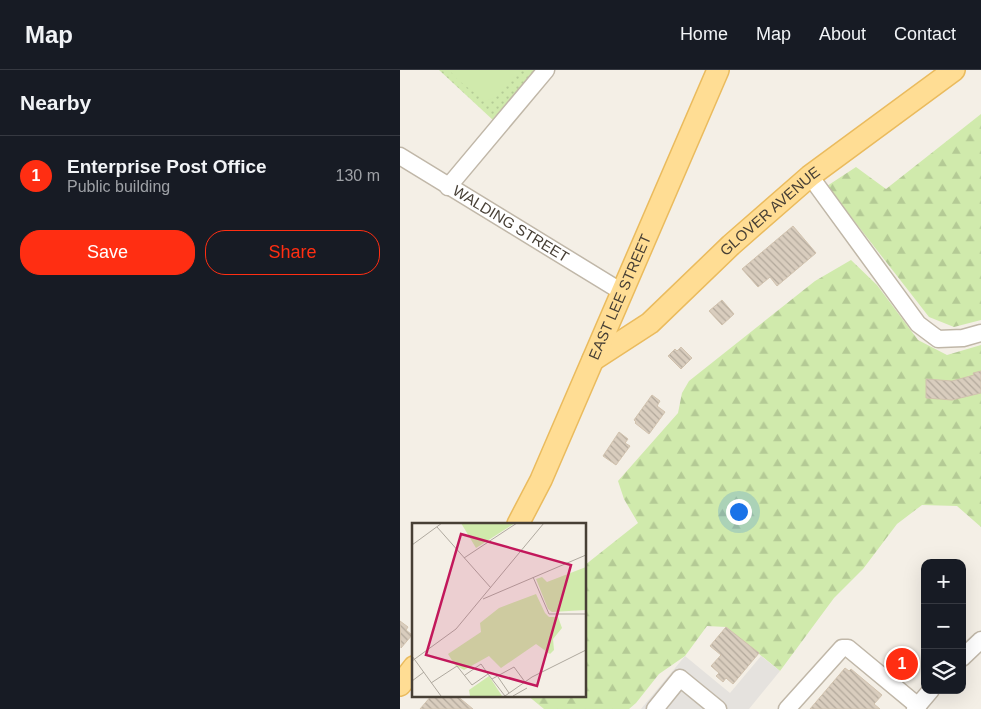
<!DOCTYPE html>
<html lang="en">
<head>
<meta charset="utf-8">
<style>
  :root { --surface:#171b24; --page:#20242c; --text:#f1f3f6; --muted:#9ea1a6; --line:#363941; --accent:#ff2e12 }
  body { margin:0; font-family:Helvetica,sans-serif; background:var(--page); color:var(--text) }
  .controls { position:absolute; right:15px; bottom:15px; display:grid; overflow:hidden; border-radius:10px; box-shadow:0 5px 20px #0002 }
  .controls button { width:45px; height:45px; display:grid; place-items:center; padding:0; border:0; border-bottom:1px solid var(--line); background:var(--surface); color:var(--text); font:25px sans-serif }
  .you { position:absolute; left:338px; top:441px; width:18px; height:18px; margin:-12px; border:4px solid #fff; border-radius:50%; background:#1a73e8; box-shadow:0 0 0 8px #1a73e833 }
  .badge { display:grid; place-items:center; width:32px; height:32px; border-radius:50%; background:var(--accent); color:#fff; font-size:16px; font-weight:700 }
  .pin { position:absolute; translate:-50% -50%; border:2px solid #fff; box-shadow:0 1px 5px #0006 }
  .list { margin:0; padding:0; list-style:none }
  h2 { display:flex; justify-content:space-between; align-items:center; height:65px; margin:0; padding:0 20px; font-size:21px }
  h2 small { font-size:16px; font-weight:400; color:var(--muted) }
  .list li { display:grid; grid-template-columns:32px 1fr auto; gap:15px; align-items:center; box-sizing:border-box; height:80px; padding:0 20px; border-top:1px solid var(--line) }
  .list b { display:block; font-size:19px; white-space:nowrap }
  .list p { margin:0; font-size:16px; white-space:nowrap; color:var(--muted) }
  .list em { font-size:16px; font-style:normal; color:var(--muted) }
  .actions { display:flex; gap:10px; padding:15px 20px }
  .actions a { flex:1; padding:11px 0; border:1px solid var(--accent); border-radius:20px; text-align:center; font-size:18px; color:var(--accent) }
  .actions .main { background:var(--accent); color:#fff }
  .icon { flex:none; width:28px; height:28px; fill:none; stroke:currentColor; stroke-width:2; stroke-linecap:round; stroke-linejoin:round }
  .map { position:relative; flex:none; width:581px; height:639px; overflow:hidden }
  header { display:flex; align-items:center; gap:30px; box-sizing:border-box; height:70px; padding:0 25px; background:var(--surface); border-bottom:1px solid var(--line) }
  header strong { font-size:24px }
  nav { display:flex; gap:28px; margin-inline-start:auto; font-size:18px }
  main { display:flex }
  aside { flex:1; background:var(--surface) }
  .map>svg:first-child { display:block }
</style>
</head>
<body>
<header>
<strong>Map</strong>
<nav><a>Home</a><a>Map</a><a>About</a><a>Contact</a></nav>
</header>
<main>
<aside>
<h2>Nearby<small></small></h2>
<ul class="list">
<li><span class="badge">1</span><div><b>Enterprise Post Office</b><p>Public building</p></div><em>130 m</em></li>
</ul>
<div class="actions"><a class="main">Save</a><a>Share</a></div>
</aside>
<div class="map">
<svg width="581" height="639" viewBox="0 0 581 639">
  <defs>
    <pattern id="green-dots" width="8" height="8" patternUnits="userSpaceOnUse" patternTransform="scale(1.25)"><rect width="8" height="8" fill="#d0eaac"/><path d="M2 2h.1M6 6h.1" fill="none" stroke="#b4ca95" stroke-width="1.8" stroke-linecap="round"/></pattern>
    <pattern id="forest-firs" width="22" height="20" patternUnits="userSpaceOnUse" patternTransform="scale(1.25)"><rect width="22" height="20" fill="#d0eaac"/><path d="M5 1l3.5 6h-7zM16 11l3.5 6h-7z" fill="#b4ca95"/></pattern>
    <pattern id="building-back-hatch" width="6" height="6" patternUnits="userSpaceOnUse" patternTransform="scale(1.25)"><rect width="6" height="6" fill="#d9cdbe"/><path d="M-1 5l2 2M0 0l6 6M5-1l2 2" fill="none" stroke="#b2a89b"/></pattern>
  </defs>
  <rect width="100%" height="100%" fill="#f4efe6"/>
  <path fill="url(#green-dots)" d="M39,0H136L94,51Z"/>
  <path fill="url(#forest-firs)" d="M581,44V250L554,257L529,247L427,116L456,97L486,119Z
    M451,190L477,215L518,270L547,285L581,275V457L557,436L522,435L497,454L463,499L434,528L380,601L326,557L307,556L285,586L259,604L236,633L229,639H144L127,625H185V495L238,453L224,429L218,411L278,343L282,323L289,311L415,211Z"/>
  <path fill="#d0eaac" d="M49,0H121L96,27L85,31L58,10Z"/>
  <path fill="#e5e2de" d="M285,586L330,623L361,586L380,601L349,639H241Z"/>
  <path fill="url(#building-back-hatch)" stroke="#d1c2ae" d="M393,156L416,183L377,216L370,207L358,217L342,199Z
    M322,230L334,244L322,255L309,241Z
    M281,277L292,288L281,299L268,286L275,279L277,281Z
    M581,301V323L552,330L526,328V309L552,311L574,305L573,303Z
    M252,325L260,331L257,336L265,342L249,364L235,353L236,352L234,350Z
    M219,362L228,369L225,373L230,376L216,395L203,386Z
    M0,551L8,557L6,560L12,565L1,578Z
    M326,557L359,583L333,614L326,608L323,612L316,606L319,603L311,596L321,585L310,576Z
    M445,598L449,601L451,599L482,625L474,634L480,639H410Z
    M32,625H56L73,639H20Z"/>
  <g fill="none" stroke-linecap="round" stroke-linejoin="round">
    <g stroke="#c0b7a8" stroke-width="19">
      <g id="minor">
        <path id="s1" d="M0,86L222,222"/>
        <path d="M410,106L518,254L538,269L563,268L581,263"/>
        <path d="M48,117L146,0"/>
        <path d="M562,588L581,570"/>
        <path d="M255,639L280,608L318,639"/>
        <path d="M387,639L442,578H448L518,636"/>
        <path d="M515,639L531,620"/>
      </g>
    </g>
    <g stroke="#eabb5e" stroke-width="24">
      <g id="major">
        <path id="s2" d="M193,290L250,253L331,175L410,106L554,0"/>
        <path id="s3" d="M118,454L141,410L318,0"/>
        <path d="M0,615L14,597"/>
      </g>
    </g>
    <use href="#minor" stroke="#fff" stroke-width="16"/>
    <use href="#major" stroke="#ffdd94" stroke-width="21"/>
  </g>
  <g text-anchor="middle" stroke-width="5" stroke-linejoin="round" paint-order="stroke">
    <g font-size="15" fill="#473f35" stroke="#fff">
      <text dy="5" stroke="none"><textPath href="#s2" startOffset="232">GLOVER AVENUE</textPath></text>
      <text dy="5" stroke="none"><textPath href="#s1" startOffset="130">WALDING STREET</textPath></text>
      <text dy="5" stroke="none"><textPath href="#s3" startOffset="249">EAST LEE STREET</textPath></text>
    </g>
  </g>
  <g transform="translate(12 453)">
    <rect width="174" height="174" fill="#f4efe6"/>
    <path d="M49,0H103L64,25ZM77,153L90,173H58L57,167Z" fill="#d0eaac"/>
    <path d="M174,44V87L140,89L136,86L124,56L130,54L135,59ZM124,71L133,90L137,94H146L150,105L141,116L142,127L138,131L124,121L89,145L77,133L52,147L43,142L36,131L69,109L68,100L87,85Z" fill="#d0eaac"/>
    <path d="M61,3H70L80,11L64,21L55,6Z" fill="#d0eaac"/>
    <path fill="none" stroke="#afa99f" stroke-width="1" d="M25,4L79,65M0,22L30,0M52,35L105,0M121,54L137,91H174M71,76L174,32M0,133L29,173M0,138L44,106L132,0M53,152L69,141L76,151M86,154L97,170M80,156L102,144L113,159M0,158L12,149M19,160L45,143L60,162L76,151L93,173L120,154L174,127M101,173L115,165"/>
    <path fill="#c2185b" fill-opacity="0.15" stroke="#c2185b" stroke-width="2.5" d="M49,11L159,42L125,163L14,132Z"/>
    <rect width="174" height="174" fill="none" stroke="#473f35" stroke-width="2.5"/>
  </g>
</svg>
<div class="controls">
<button>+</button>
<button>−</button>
<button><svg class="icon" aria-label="layers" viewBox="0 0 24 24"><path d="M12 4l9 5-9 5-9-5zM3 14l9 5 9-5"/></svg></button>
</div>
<div class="you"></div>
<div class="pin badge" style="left:502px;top:594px">1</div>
</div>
</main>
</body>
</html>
